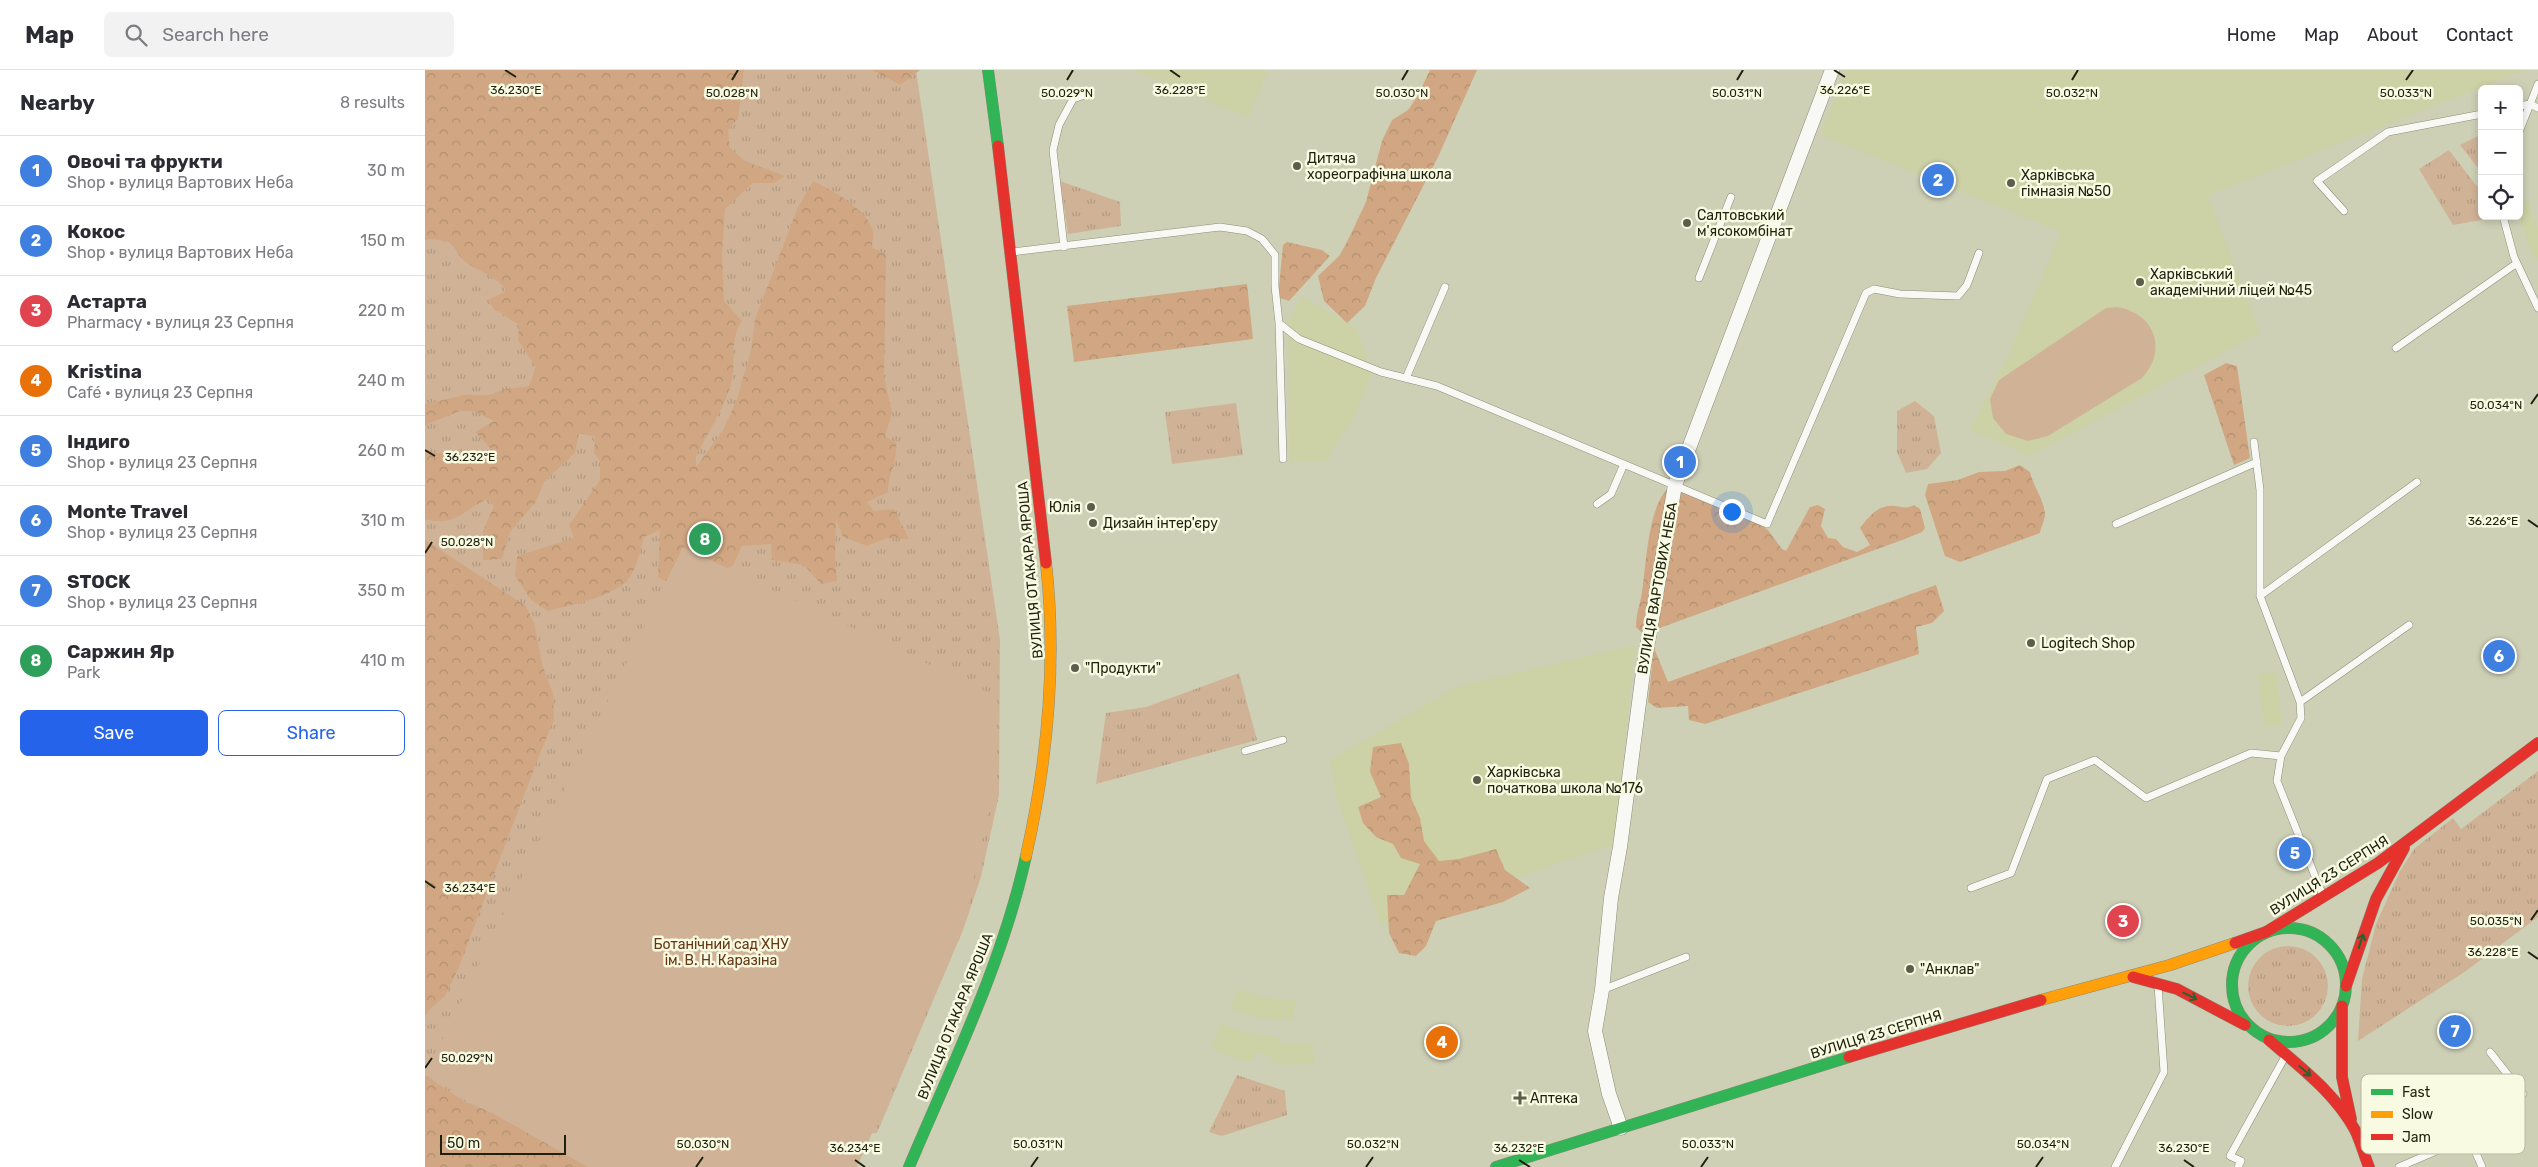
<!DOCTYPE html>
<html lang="en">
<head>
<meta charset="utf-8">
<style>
  :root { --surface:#fff; --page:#f2f2f3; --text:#2b2b33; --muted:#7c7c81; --line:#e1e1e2; --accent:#2563eb }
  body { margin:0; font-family:Rubik,sans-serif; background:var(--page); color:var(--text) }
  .controls { position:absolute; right:15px; top:15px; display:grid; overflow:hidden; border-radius:8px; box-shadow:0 2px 8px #0003 }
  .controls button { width:45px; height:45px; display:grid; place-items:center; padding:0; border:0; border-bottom:1px solid var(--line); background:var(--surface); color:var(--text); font:25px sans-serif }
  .scale { position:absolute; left:15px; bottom:12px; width:126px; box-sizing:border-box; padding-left:5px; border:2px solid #1f210e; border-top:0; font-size:14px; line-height:18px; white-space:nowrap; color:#1f210e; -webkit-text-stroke:4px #f8fae2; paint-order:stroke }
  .you { position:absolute; left:1306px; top:441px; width:18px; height:18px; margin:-12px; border:4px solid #fff; border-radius:50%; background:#1a73e8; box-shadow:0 0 0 8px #1a73e833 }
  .badge { display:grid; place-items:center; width:32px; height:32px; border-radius:50%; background:var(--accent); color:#fff; font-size:16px; font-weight:700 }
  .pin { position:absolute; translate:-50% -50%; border:2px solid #fff; box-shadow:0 1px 5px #0006 }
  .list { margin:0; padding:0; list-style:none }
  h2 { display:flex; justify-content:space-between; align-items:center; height:65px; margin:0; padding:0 20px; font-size:21px }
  h2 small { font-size:16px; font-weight:400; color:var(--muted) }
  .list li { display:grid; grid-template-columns:32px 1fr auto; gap:15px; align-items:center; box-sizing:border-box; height:70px; padding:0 20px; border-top:1px solid var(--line) }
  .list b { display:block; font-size:19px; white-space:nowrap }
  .list p { margin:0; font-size:16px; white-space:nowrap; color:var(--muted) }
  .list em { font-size:16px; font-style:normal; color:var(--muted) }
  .actions { display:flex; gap:10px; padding:15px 20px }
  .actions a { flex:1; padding:11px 0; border:1px solid var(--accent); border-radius:8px; text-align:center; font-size:18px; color:var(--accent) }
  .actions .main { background:var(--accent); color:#fff }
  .icon { flex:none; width:28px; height:28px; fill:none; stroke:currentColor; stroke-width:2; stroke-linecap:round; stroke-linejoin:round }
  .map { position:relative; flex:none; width:2113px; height:1097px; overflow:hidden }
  header { display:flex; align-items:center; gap:30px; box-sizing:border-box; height:70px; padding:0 25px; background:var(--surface); border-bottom:1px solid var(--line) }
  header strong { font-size:24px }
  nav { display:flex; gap:28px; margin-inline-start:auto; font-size:18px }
  .search { width:350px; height:45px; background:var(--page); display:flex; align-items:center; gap:12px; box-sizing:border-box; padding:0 18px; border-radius:8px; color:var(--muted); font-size:19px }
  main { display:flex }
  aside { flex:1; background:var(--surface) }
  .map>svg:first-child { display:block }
</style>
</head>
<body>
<header>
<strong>Map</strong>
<div class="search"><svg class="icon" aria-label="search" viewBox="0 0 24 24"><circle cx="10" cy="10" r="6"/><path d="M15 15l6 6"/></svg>Search here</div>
<nav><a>Home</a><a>Map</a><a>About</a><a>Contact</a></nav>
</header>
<main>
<aside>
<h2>Nearby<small>8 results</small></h2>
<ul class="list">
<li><span class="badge" style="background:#3f7fe0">1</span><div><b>Овочі та фрукти</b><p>Shop · вулиця Вартових Неба</p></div><em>30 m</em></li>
<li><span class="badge" style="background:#3f7fe0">2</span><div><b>Кокос</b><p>Shop · вулиця Вартових Неба</p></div><em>150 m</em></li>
<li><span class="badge" style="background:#e0444e">3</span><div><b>Астарта</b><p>Pharmacy · вулиця 23 Серпня</p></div><em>220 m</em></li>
<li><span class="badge" style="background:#e8710a">4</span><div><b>Kristina</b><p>Café · вулиця 23 Серпня</p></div><em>240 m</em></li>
<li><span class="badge" style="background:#3f7fe0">5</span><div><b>Індиго</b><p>Shop · вулиця 23 Серпня</p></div><em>260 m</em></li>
<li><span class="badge" style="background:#3f7fe0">6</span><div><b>Monte Travel</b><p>Shop · вулиця 23 Серпня</p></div><em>310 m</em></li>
<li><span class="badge" style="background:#3f7fe0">7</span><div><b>STOCK</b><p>Shop · вулиця 23 Серпня</p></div><em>350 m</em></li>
<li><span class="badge" style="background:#2e9e5b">8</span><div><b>Саржин Яр</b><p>Park</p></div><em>410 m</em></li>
</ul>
<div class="actions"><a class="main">Save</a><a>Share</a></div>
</aside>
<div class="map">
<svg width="2113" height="1097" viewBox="0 0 2113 1097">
  <defs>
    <pattern id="grass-tufts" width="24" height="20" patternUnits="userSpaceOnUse" patternTransform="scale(1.25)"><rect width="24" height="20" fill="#d0b397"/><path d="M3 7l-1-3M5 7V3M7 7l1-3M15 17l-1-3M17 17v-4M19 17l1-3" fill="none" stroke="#b29a81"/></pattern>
    <pattern id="forest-crowns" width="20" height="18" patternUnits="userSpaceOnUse" patternTransform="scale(1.25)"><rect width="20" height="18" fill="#d0a782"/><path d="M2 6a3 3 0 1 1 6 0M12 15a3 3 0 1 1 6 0" fill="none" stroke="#b28f6f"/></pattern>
  </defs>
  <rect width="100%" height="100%" fill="#ced0b6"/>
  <path fill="#cdd1a6" d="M708,0H843L823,48Z
    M1422,0H2100L1783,125L1835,263L1604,386L1545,360L1584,284L1636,162L1395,65Z
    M2103,130L2113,158V190L2107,184L2094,146V135Z
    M877,227L931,258L947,303L930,346L900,391L865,392L863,251Z
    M1210,575L1189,774L956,855L913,731L905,690L1033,616Z
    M1851,602L1857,655L1839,657L1833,604Z
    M813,919L840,928L871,930L867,951L831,947L806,938Z
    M797,953L812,960L854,968L853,974H888L889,994L857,995L846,992L847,987L832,982L826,992L798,985L786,977Z"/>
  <path fill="url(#grass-tufts)" d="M0,0H491L575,570L574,725L556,807L538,860L452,1063L0,1097Z
    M2057,64V98H2053L2035,75Z
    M2024,80L2057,123V146L2074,147L2028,155L1994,99Z
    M635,111L695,132L696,156L643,164Z
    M1490,331L1509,346L1516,383L1502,399L1481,403L1472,382V341Z
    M811,333L818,385L747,394L740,342Z
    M814,603L832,670L671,714L681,643L721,637Z
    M2113,701V847L2041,901L1933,971L1937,909L1951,854L1975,801L1989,779L2028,748L2036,759Z
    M1823 916a40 40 0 1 1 80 0a40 40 0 1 1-80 0Z
    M812,1005L860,1021L862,1045L797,1066L784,1062Z"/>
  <path fill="url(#forest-crowns)" d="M0,0H319L313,49L303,60L305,78L320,91L360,106L349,113H328L300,139L297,184L299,231L317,251C306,265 310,287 308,304C304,332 283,361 271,387V397L297,362L312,329L326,280L330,249L373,137L388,111C406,119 440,139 447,158C450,163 447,171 447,177L461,185L459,306L467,343L460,366L471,373C473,391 463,404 463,422L442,432L449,441L469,439L484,469L462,468L442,476L418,467L411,450L410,486L412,511L396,514L379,495L347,490L346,474L317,476L308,495L270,518L251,516L233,507L235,460L219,467C215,480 213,495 205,507C193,526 145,535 123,541L107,531L90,506L92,486L149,468L144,455L175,410V391L169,383L170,367L154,363L150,383L119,412L110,433L85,462L77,489L58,490V461L69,436L62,429C37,441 31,457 0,449V382L67,385V380L50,362L69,351L48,341H35L0,355V334L40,325H64L81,319L104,316L111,297L93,271L94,255L69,239L62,230L82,221C71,205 52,202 38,190C33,185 29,175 23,172C17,170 6,168 0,170Z
    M447,0H495L475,15Z
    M1005,0H1052L1013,87L951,208L940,236L922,253L899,231L893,206L914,186L922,172L941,132L957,71L967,50L983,40L992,27Z
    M862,172L897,180L905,186L864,231L853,227L858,175Z
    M822,214L828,269L649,292L642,236Z
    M1801,293L1812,296L1825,388L1809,395L1779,305Z
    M1595,395L1605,402C1608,416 1619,429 1620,444C1620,450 1616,457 1615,463L1535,492L1520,486L1500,425L1503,414L1533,410L1554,402L1580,401Z
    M1244,418L1254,420L1311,446L1334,454L1343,460L1357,479L1361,481L1385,437L1393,435L1400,439L1396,456L1403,468L1411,469L1418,477L1432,482L1445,475L1435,458C1444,446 1454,434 1470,436C1478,437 1482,439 1489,435L1495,439L1500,458L1497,462L1480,469L1218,564L1211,557C1211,544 1215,535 1217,522C1221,497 1223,434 1244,418Z
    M0,470L101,536L109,553L118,597L128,624L129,650L114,686L33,899L20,926L4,940L0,947Z
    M1511,515L1519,541L1507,553L1491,557L1494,584L1280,654L1264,650L1263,636L1232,638L1223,632L1229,578L1243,612Z
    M976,673L984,694L986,728L995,748L999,771L1014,791L1034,789L1071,779L1080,800L1105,818L1078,832L1011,851L1001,876L991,886L974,883L964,863L962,825H979L995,794L976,788L968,774L951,767L938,753L933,737L956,727L945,702L948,677Z
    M0,1005L37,1030L79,1048L231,1097H0Z"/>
  <path fill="#d0b397" d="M1692,237C1730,243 1743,280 1717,308L1623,366L1603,371L1581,364L1568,348L1565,329L1574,310L1681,238Z
    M258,477L568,625V717L538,860L432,1097H163L0,1005Z"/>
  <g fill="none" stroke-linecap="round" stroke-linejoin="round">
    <g stroke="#8b8d78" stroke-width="8">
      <path id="lane" d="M2094,36L2105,34L2113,38
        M2094,62L2113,14
        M1919,141L1892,111L1963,62L2057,44
        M2078,146L2089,187L2113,238
        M639,177L628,80L634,55L648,29L666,23
        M587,182L795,157L822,161L837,169L850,185V216L854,253L874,269L956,302L1012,316L1342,454L1441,223L1449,219L1475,224L1533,226L1542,215L1554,183
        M1274,208L1306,127
        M854,253L858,389
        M1971,278L2092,193
        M981,308L1020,217
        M1829,372L1835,420V526L1875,632L1876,648L1856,686L1852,711L1898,826
        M1172,434L1186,424L1199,394
        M1691,454L1832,392
        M1835,526L1992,412
        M1875,632L1984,555
        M820,681L858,670
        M1546,818L1586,803L1622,709L1670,690L1721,728L1826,683L1856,686
        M1177,920L1261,887
        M2044,1067L2098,1024L2065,982
        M1690,1097L1739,1002L1733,915
        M1813,1097L1816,1091L1805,1086L1861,985
        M1974,1097L2044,1067L2057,1097"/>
    </g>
    <g stroke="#8b8d78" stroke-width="15">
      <path id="street" d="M1196,1058L1184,1024L1170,961L1177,920L1186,828L1195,777L1219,595L1250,415L1407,0"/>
    </g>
    <g stroke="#8b8d78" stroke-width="12">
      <path id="fast" d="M563,0L573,76
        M1807 915a57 57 0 1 1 114 0a57 57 0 1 1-114 0Z
        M484,1097C527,995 577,895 601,786
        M1071,1097L1424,987"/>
    </g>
    <g stroke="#8b8d78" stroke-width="12">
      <path id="slow" d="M601,786C623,689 632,592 621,493
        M1616,930L1745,895L1810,873"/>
    </g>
    <g stroke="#8b8d78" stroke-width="12">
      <path id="jam" d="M573,76L621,493
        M1810,873L1841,862L1953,793L2113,673
        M1708,907L1752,919L1820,955
        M1921,916L1951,829L1979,778
        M1917,936V1007L1926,1049
        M1844,970C1875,997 1910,1023 1930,1060C1936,1072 1939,1085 1944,1097
        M1424,987L1616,930"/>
    </g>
    <use href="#lane" stroke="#f8f8f4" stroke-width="7"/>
    <use href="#street" stroke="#f8f8f4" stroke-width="14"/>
    <use href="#fast" stroke="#30b455" stroke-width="11"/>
    <use href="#slow" stroke="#ff9f0a" stroke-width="11"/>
    <use href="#jam" stroke="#e5322d" stroke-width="11"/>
  </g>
  <defs><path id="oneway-shaft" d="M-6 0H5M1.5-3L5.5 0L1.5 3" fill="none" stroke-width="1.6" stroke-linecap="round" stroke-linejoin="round" transform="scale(1.25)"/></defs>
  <g stroke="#27632e">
    <use href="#oneway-shaft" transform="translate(1936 871) rotate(-72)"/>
    <use href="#oneway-shaft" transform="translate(1765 926) rotate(26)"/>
    <use href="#oneway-shaft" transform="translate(1880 1001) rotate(41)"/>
  </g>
  <path fill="none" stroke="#1f210e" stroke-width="2" d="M80,0L91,7M745,0L755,7M1409,0L1420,7M307,10L313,0M642,10L648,0M977,10L983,0M1312,10L1318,0M1647,10L1653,0M1981,10L1988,0M2106,334L2113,324M0,380L10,386M2103,450L2113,457M0,483L7,472M0,811L10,818M2106,850L2113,840M2103,882L2113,889M0,998L7,988M430,1090L440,1097M1094,1090L1105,1097M1759,1090L1769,1097M271,1097L278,1087M606,1097L613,1087M941,1097L948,1087M1276,1097L1283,1087M1611,1097L1618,1087"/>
  <g fill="#5c5e49" stroke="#f8fae2" stroke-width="2">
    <circle cx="872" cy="96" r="5"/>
    <circle cx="1586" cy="113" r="5"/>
    <circle cx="1262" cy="153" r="5"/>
    <circle cx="1715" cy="212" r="5"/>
    <circle cx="666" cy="437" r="5"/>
    <circle cx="668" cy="453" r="5"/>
    <circle cx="1606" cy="573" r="5"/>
    <circle cx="650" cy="598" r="5"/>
    <circle cx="1052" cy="710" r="5"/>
    <circle cx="1485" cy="899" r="5"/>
    <path d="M1092.5 1020.5h5v5h5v5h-5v5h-5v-5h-5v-5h5z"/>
  </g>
  <g text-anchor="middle" stroke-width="5" stroke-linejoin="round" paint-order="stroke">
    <g font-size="14" fill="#1f210e" stroke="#f8fae2" text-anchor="start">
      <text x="882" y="93">Дитяча<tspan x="882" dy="16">хореографічна школа</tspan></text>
      <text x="1596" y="110">Харківська<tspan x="1596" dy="16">гімназія №50</tspan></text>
      <text x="1272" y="150">Салтовський<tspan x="1272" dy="16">м'ясокомбінат</tspan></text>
      <text x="1725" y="209">Харківський<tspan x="1725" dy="16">академічний ліцей №45</tspan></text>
      <text x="656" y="442" text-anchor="end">Юлія</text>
      <text x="678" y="458">Дизайн інтер'єру</text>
      <text x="1616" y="578">Logitech Shop</text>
      <text x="660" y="603">"Продукти"</text>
      <text x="1062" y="707">Харківська<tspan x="1062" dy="16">початкова школа №176</tspan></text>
      <text x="1495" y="904">"Анклав"</text>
      <text x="1105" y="1033">Аптека</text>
    </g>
    <g font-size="14" fill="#1f210e" stroke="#f8fae2">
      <text transform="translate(605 500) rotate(-95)" y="5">ВУЛИЦЯ ОТАКАРА ЯРОША</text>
      <text transform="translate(1232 518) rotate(-80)" y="5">ВУЛИЦЯ ВАРТОВИХ НЕБА</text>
      <text transform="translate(1904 805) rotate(-32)" y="5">ВУЛИЦЯ 23 СЕРПНЯ</text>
      <text transform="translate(530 946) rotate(-68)" y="5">ВУЛИЦЯ ОТАКАРА ЯРОША</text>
      <text transform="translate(1451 964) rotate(-17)" y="5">ВУЛИЦЯ 23 СЕРПНЯ</text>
    </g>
    <g font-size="14" fill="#673512" stroke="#f8fae2">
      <text x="296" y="879">Ботанічний сад ХНУ<tspan x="296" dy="16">ім. В. Н. Каразіна</tspan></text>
    </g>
  </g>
  <rect x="1936" y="1004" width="164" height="80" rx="8" fill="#f8fae2" stroke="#b7b9a2" stroke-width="1"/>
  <rect x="1946" y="1019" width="22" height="6" fill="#30b455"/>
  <rect x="1946" y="1041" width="22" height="7" fill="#ff9f0a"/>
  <rect x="1946" y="1064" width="22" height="6" fill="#e5322d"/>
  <g font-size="14" fill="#1f210e">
    <text x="1977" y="1027">Fast</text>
    <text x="1977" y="1049">Slow</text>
    <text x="1977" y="1072">Jam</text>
  </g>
  <g font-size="12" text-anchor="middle" fill="#1f210e" stroke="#f8fae2" stroke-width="5" stroke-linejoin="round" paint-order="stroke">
    <text x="91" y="24">36.230°E</text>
    <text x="1420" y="24">36.226°E</text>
    <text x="755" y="24">36.228°E</text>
    <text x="642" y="27">50.029°N</text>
    <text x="977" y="27">50.030°N</text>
    <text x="1647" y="27">50.032°N</text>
    <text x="1981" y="27">50.033°N</text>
    <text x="307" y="27">50.028°N</text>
    <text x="1312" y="27">50.031°N</text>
    <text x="2071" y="339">50.034°N</text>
    <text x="45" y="391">36.232°E</text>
    <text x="2068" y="455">36.226°E</text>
    <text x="42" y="476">50.028°N</text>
    <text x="45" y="822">36.234°E</text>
    <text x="2071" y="855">50.035°N</text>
    <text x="2068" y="886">36.228°E</text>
    <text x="42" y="992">50.029°N</text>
    <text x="278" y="1078">50.030°N</text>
    <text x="613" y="1078">50.031°N</text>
    <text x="948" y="1078">50.032°N</text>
    <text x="1283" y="1078">50.033°N</text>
    <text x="1618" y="1078">50.034°N</text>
    <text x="430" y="1082">36.234°E</text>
    <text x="1094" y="1082">36.232°E</text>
    <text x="1759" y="1082">36.230°E</text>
  </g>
</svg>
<div class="controls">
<button>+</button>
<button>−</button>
<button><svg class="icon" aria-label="locate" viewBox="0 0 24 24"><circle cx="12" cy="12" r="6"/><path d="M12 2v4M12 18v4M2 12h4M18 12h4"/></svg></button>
</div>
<div class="scale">50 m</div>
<div class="you"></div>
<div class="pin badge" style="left:1255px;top:392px;background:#3f7fe0">1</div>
<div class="pin badge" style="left:1513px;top:110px;background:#3f7fe0">2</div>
<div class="pin badge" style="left:1698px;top:851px;background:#e0444e">3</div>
<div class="pin badge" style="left:1017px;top:972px;background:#e8710a">4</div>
<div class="pin badge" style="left:1870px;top:783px;background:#3f7fe0">5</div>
<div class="pin badge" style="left:2074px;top:586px;background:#3f7fe0">6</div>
<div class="pin badge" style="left:2030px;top:961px;background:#3f7fe0">7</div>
<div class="pin badge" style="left:280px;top:469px;background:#2e9e5b">8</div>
</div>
</main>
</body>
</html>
